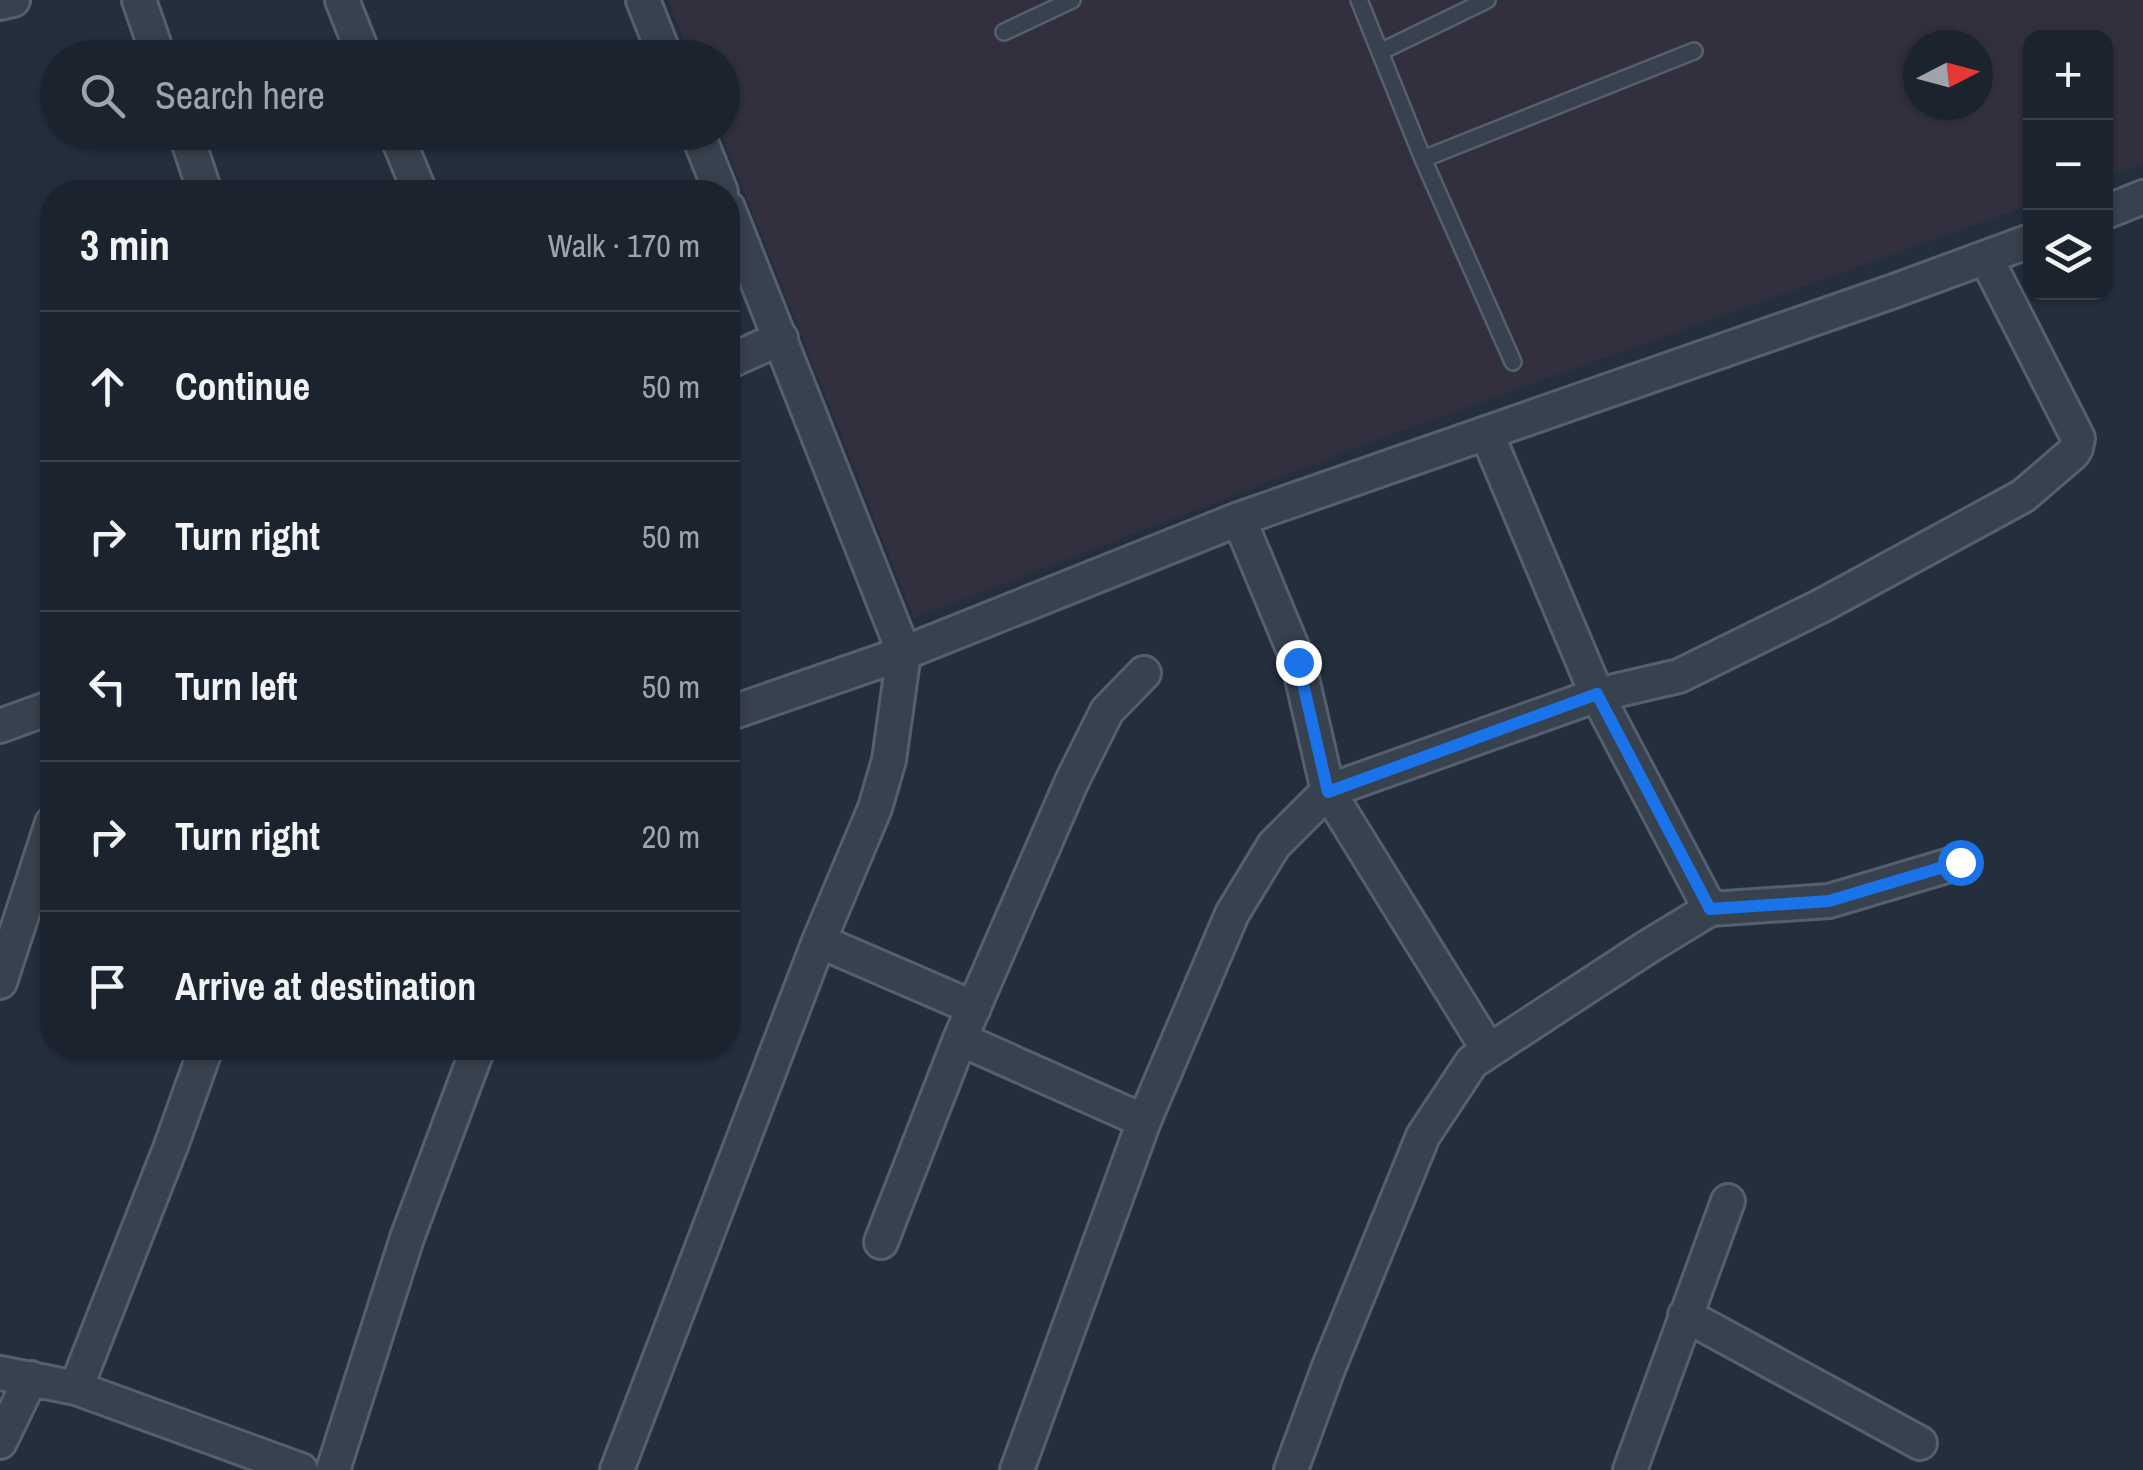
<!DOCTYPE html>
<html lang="en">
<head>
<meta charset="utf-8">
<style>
  :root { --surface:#1b232e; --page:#242b36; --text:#f1f3f6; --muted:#a0a4aa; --line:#39404a }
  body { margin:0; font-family:"Archivo Narrow",sans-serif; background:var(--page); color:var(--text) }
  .controls { position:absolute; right:30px; top:30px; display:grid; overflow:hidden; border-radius:20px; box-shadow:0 2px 8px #0004 }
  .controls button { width:90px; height:90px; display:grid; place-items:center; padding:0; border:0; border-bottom:2px solid var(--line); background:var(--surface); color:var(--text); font:50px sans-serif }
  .compass { position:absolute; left:1903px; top:30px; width:90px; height:90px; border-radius:50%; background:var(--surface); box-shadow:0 2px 8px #0004; rotate:84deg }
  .stop { position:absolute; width:30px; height:30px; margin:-22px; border:8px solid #1a73e8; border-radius:50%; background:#fff }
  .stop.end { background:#1a73e8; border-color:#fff; box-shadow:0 2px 10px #0008 }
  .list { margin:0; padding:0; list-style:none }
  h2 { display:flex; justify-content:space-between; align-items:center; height:130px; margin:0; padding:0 40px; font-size:42px }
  h2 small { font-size:32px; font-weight:400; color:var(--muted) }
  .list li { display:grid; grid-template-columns:65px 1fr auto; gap:30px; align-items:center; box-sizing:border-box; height:150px; padding:0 40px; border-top:2px solid var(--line) }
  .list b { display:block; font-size:38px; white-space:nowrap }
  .list em { font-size:32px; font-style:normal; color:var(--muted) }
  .icon { flex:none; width:55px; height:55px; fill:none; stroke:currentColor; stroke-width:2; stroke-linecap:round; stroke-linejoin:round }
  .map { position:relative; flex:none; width:2143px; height:1470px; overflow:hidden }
  .search { position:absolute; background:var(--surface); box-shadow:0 2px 8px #0004; left:40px; top:40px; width:700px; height:110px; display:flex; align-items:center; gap:25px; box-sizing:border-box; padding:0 35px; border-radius:55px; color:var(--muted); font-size:38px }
  .panel { position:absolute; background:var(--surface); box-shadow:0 2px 8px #0004; left:40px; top:180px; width:700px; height:880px; border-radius:40px }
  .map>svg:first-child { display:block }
</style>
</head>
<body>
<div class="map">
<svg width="2143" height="1470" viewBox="0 0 2143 1470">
  <rect width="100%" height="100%" fill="#242f3e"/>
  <path fill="#32303f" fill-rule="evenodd" d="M668,0H2143V164L2106,177V38H2030V205L1390,435L914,618L721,133L722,58L691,57ZM1918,45H1978V105H1918Z"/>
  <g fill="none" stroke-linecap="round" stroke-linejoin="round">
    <g stroke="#565f6c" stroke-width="20">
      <path id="lane" d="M1359,0L1423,159L1513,362
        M1004,32L1072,0
        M1380,52L1487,0
        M1423,159L1694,51"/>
    </g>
    <g stroke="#565f6c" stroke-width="38">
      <path id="street" d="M139,0L159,58
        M342,0L365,58
        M643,0L666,58
        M0,3L13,0
        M185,132L205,192
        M395,132L420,192
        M697,132L721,192
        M2106,212L2143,197
        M728,362L781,338
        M1487,434L1597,695L1710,909
        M1239,519L1298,661L1328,791L1489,1051
        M728,714L904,653L1239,519L1894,291L2030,241
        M0,726L52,707
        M819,941L974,1008
        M0,982L52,823
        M960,1039L1144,1121
        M881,1242L960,1039L1072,781L1107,711L1144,673
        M1685,1315L1920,1443
        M0,1373L76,1388L301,1470
        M76,1388L171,1146L206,1048
        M0,1442L31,1378
        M333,1470L407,1238L478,1048
        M617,1470L819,941L875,808L889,760L904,653L728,208
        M1017,1470L1144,1121L1232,914L1274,845L1328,791L1597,695L1679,676L1821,606L2023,496L2073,453L2076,448L2078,438L1986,258
        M1291,1470L1328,1369L1423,1136L1472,1062L1646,948L1710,909L1829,901L1960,862
        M1630,1470L1728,1201"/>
    </g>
    <use href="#lane" stroke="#38414e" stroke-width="15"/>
    <use href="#street" stroke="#38414e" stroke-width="32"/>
  </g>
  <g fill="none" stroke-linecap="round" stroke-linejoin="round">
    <path stroke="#1a73e8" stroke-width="12" d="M1298,662L1328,792L1597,694L1710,909L1829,901L1960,862"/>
  </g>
</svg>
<div class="controls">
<button>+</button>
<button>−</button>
<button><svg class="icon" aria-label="layers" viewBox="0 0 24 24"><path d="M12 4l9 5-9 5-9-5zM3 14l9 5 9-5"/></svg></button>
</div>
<svg class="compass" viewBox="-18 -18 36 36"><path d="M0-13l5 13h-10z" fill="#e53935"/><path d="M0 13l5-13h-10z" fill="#a0a4aa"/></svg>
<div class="stop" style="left:1960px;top:862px"></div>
<div class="stop end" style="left:1298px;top:662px"></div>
<div class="search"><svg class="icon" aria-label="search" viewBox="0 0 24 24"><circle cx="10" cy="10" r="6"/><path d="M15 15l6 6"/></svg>Search here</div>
<section class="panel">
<h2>3 min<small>Walk · 170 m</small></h2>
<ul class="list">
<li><svg class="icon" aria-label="ahead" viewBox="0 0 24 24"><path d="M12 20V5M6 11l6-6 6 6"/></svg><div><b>Continue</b></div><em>50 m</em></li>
<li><svg class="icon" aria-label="right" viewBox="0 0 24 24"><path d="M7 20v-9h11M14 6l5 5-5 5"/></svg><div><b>Turn right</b></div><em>50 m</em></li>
<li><svg class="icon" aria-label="left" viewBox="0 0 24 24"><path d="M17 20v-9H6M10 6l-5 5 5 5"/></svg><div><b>Turn left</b></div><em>50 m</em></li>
<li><svg class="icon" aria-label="right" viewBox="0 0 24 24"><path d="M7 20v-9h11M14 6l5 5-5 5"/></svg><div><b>Turn right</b></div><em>20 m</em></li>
<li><svg class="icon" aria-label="arrive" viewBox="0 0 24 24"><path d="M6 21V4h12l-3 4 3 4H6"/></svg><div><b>Arrive at destination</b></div></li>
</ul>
</section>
</div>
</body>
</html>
